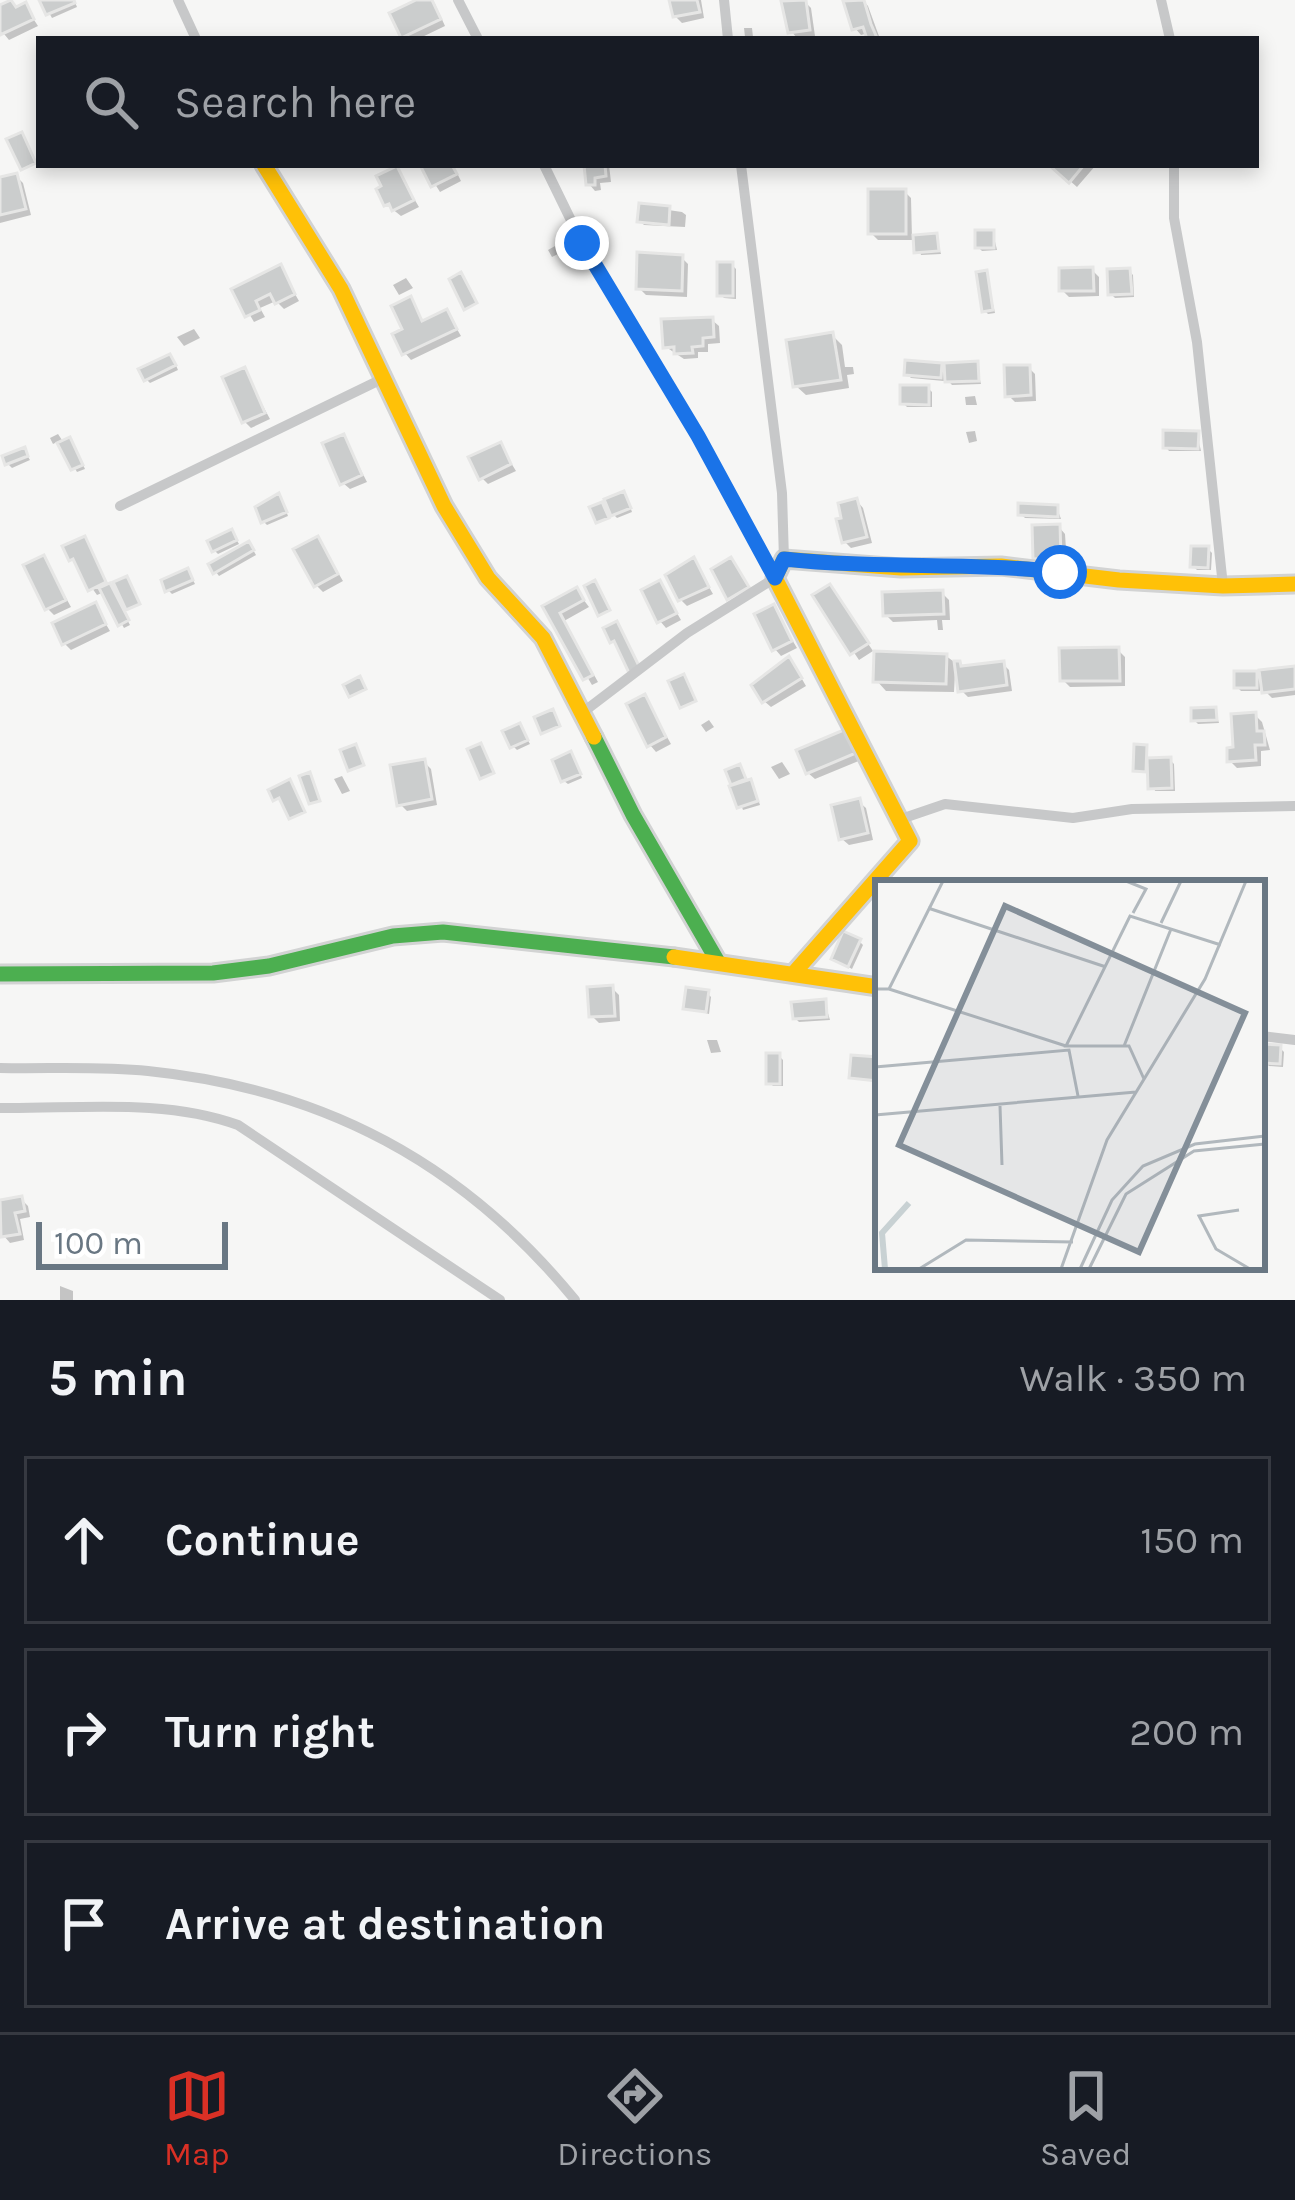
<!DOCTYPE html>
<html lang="en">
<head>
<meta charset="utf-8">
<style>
  :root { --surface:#171b24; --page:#20242c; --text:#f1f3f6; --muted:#9ea1a6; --line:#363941; --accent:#d93025 }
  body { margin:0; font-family:Karla,sans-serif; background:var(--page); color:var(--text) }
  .scale { position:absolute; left:36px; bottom:30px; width:192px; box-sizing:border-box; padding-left:12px; border:6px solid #697783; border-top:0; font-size:33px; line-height:42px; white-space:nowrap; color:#697783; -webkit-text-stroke:9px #fff; paint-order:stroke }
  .stop { position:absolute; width:36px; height:36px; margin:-27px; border:9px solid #1a73e8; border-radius:50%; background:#fff }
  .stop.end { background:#1a73e8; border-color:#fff; box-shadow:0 3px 12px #0008 }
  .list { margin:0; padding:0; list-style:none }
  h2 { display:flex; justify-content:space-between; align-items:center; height:156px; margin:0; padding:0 48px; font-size:51px }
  h2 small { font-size:39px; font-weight:400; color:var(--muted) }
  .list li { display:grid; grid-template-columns:78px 1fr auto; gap:36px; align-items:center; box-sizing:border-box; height:168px; margin:0 24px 24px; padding:0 24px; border:3px solid var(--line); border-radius:0px }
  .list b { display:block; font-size:45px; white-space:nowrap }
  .list em { font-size:39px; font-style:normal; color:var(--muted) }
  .icon { flex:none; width:66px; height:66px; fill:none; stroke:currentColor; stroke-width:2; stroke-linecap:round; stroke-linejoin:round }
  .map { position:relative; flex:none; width:1295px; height:1300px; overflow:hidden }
  .search { position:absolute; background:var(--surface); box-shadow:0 6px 18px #0003; left:36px; right:36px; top:36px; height:132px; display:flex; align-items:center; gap:30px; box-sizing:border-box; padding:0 42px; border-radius:0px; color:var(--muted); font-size:45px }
  .sheet { height:732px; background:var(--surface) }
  nav { display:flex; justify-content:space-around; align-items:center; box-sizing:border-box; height:168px; border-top:3px solid var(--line); background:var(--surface); font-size:33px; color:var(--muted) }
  nav a { display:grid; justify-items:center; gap:6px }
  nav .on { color:var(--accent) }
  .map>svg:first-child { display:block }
</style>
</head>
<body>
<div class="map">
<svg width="1295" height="1300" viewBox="0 0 1295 1300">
  <rect width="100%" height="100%" fill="#f6f6f5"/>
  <path fill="#0003" d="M42,0H74L77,7L52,18Z
    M423,0L435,4L445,26L418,39H406L403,36Z
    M672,0H701L704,18L682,23L675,16Z
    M784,0H803L811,8L815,36L797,38L791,31Z
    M863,0L868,6L880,39H870L868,33L861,35L855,28L847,3Z
    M12,3L18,9L25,6L38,26L9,40L0,29V9Z
    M744,28H752L753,37H745Z
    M423,165H453L461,181L440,192Z
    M587,165H609L611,182L600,183L601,190L595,191L589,184Z
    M1096,165L1077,187L1053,166Z
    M397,170L419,207L401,216L386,204Z
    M16,176L23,183L31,215L0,223V180Z
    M905,192L911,198L912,238L936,236L941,254L921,255L917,240H878L871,233Z
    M641,206L682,212L686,215L685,227L644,225L640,221Z
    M993,233L997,250L982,251L978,247Z
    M555,246L560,253L552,257L548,250Z
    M682,258L688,264L687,297L646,295L639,288Z
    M732,265L736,269V299L724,298L720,294Z
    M280,268L299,301L284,309L276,301L260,308L265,317L254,322L235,290Z
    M1092,270L1099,277V296L1069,297L1062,290Z
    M1129,271L1133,275L1134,297L1115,298L1111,294Z
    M986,273L995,313L988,314L984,310Z
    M406,278L413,288L399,295L393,285Z
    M410,300L425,323L447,312L461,336L411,360L405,353Z
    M712,320L719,326L720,343L708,344V352H698V358L684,359L666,347Z
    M194,329L200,338L184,346L177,337Z
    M832,335L842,345L845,367H853L854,374L847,375L849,388L806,395L796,386Z
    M174,361L178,370L150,383L146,379Z
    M976,364L981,384L952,385L945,377L944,381L911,378L907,374L941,366L948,373Z
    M1029,368L1035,374L1036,401L1015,402L1008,395Z
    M244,371L270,419L251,428L244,421Z
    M928,388L932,392V407H907L903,403Z
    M975,396L977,405H966L965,397Z
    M975,431L977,441L969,443L966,432Z
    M58,434L64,443L73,444L85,469L77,472L59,441L53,444L50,438Z
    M1197,434L1201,451H1169L1166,447Z
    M344,437L367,482L350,489L343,483Z
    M500,445L516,471L488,484L482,478Z
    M24,450L30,460L12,468L8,464Z
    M627,498L632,512L617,518L613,514Z
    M282,501L288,516L267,525L263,521Z
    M857,501L863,508L872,543L851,548L844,541Z
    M1057,508L1061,519L1025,518L1021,514Z
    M1059,527L1065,534L1067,564L1043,565L1036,558Z
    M232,532L239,544L218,554L214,550Z
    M84,539L130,625L124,628L104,592L97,595L72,560Z
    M318,539L343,581L323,592L316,585Z
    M252,548L256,555L219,576L216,572Z
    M1208,549L1212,553L1211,570H1197L1193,566Z
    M44,558L71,607L54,615L48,609Z
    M694,561L713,594L687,606L680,599Z
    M191,576L195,584L172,594L168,590Z
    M660,584L681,620L666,628L660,621Z
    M830,587L873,651L859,660L816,596Z
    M577,591L589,607L564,621L598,682L592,685L546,608Z
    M942,593L949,600L950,620H942L943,630H938L937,620L893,622L886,615Z
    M95,606L110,631L71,650L64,643Z
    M773,608L797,648L781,656L775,649Z
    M1118,650L1125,657V686L1070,687L1063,680Z
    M946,656L964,669L1003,664L1009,670L1012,691L968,697L961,690L958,672H955L954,692L886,691L877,681Z
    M795,667L806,686L771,707L764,701Z
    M1295,669V695L1272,698L1260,686V691H1241L1237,687L1256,674L1264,682Z
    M645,698L671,744L656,752L650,745Z
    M1215,710L1219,723L1198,724L1194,720Z
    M1255,715L1262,722L1270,750L1261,751V766L1237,768L1230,761Z
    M709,720L714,727L706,732L701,725Z
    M520,726L530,744L517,750L513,746Z
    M845,732L861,760L815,779L808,773Z
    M1145,748L1149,761L1170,760L1174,764L1175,791H1155L1151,774L1136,770Z
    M574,759L582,778L568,784L564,781Z
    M424,762L431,769L437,805L407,811L400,804Z
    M782,762L790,774L779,779L771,767Z
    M739,767L748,783L754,786L760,805L743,810L729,771Z
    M342,776L350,791L342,794L334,779Z
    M859,802L866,808L873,840L849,845L842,839Z
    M859,941L863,945L852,969L834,959Z
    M612,988L619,995L620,1021L599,1023L592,1016Z
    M707,993L711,997L709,1014L687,1008Z
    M825,1003L830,1020L799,1022L795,1018Z
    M707,1040H717L721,1052L711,1053Z
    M1280,1048L1284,1052L1283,1067L1269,1066L1265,1062Z
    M779,1056L783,1060V1086H773L769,1082Z
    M21,1199L28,1206L30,1217L20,1219L24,1240L10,1243L4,1236L0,1203Z
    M60,1286L73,1291V1300H60Z"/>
  <path fill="#cbcdcd" stroke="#e6e6e5" stroke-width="3" d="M11,0L16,7L26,2L34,19L0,35V5Z
    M39,0H74L75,3L46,15Z
    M416,0H432L441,19L401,38L389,13Z
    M669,0H697L700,12L673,17Z
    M806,0L810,30L788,33L781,1Z
    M864,0L871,24L877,38L867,39L863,27L852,30L843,1Z
    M22,132L36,163L21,170L6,139Z
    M420,165H452L457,174L431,187Z
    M584,165H605L606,176L595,178V185H586Z
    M1049,165H1084L1069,183Z
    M397,166L414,200L392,211L389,204L384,206L376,189L381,186L376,176Z
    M17,173L26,209L0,215V177Z
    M868,189H906V234H868Z
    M639,203L670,206L669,225L637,222Z
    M975,230H994V248H975Z
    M937,233L939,251L914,253L913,235Z
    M637,252L683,255L682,291L636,289Z
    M717,262H733V296H717Z
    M281,264L295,294L275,304L270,294L256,301L260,310L245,317L231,289Z
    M1093,267L1094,291H1059V268Z
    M1130,268L1132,294L1108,295L1107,269Z
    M987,270L993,310L982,312L976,272Z
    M461,272L477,303L464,310L449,279Z
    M411,296L422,321L447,309L457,329L402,355L392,334L402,329L391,306Z
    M713,317L714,337L703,338V346L692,347L693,353L674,354V347L663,348L661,319Z
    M833,332L841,380L793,387L786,340Z
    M170,354L176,365L144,381L138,369Z
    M905,360L942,363L941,378L904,375Z
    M978,361L979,381L945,382L944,363Z
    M1004,365H1030L1031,395L1005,397Z
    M245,367L265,413L242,423L222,377Z
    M900,385H929V405L900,404Z
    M1163,430L1199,431L1198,449L1163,448Z
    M344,434L362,475L340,485L322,443Z
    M70,437L83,465L71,470L57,443Z
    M501,442L511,464L479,480L468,457Z
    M25,447L28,456L5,465L2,456Z
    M624,491L631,508L611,516L604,499Z
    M279,493L287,512L261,523L255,507Z
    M857,498L867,537L842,543L836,519L841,518L838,503Z
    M602,502L609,518L596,523L589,507Z
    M1018,503L1058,505V517L1018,515Z
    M1060,524L1061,558L1033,559L1032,525Z
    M232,529L237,540L212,552L207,541Z
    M85,536L106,582L88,591L73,559L69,561L62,546Z
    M318,536L338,574L314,587L293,549Z
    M249,541L254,550L213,574L208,564Z
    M1191,546H1209L1208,568L1190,567Z
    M44,555L66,600L45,610L23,565Z
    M694,557L709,587L678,601L665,575Z
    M731,557L749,587L727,600L711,569Z
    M188,568L193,580L165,592L161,580Z
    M127,576L140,604L126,610L113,582Z
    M595,580L610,610L598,616L584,586Z
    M660,580L677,613L657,623L641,590Z
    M110,583L129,620L118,626L99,588Z
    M830,584L869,643L850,655L812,595Z
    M577,587L584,600L560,613L593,675L583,680L542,606Z
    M943,590L944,614L883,616L882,592Z
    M96,602L106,624L62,645L52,623Z
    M774,604L792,641L772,651L754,614Z
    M617,621L640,668L629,673L614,641L610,643L603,628Z
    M1119,647L1120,681H1060L1059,648Z
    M874,651L947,654L946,684L873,682Z
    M789,656L802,678L762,703L751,685Z
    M954,661H960L961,666L1004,661L1007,685L958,692Z
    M1295,666V689L1262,693L1259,670Z
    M1234,671H1257V688H1234Z
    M684,674L696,701L680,708L668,681Z
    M360,676L366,689L349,697L343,685Z
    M645,694L666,737L647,747L626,704Z
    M1216,707L1217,720L1191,721V708Z
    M553,709L560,726L541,734L534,717Z
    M1256,712L1257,731H1264L1265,745H1255L1256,760L1227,762V748L1233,747L1231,714Z
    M520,723L528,740L510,748L502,731Z
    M846,729L856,753L806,774L796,750Z
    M481,743L494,773L480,779L467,749Z
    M356,744L364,765L348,771L340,750Z
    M1134,744L1147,745L1146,772L1133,771Z
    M571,751L581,774L561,782L552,760Z
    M1171,757L1172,788L1148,789L1147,758Z
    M425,759L432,799L397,806L390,765Z
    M740,764L746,779L731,785L725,770Z
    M310,772L320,801L309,804L299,776Z
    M290,779L305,812L289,819L279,798L273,801L268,790Z
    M751,779L758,801L737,808L729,786Z
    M860,798L868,833L839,840L831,805Z
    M843,931L861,939L848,967L831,959Z
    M613,985L615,1016L589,1017L587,987Z
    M686,987L709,990L706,1012L683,1009Z
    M826,999L827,1017L793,1019L791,1002Z
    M1263,1044L1281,1045L1280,1064L1262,1063Z
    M766,1053H780V1084H766Z
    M851,1055L878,1057V1081L849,1078Z
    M22,1196L25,1211L15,1213L20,1234L1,1237L0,1200Z"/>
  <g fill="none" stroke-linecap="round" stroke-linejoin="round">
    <g stroke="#d2d3d3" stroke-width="21">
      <path id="fast" d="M594,737L633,815L718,962
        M0,974L213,973L269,966L393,936L443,932L674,957"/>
    </g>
    <g stroke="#d2d3d3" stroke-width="21">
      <path id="slow" d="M264,165L341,289L444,506L488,578L543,638L594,737
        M674,957L878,987
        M793,974L910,841L775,578L784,559L901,568L1001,566L1119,580L1223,586L1295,584"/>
    </g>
    <path stroke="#c7c8c9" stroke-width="10" d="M178,0L196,39
      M458,0L478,39
      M724,0L728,39
      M1161,0L1170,39
      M544,165L585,249L698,436L775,578L687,633L582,713
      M741,165L782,493L784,559
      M1174,165V218L1197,342L1223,586
      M120,506L384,378
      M901,819L945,804L1073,818L1132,809L1295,806
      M1262,1036L1295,1040
      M0,1068C49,1069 99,1066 148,1071C324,1089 463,1163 575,1300
      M0,1108C78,1109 164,1098 238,1125L500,1300"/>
    <use href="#fast" stroke="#4caf50" stroke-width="15"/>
    <use href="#slow" stroke="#ffc107" stroke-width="15"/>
  </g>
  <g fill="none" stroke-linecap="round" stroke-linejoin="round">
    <path stroke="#1a73e8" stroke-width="15" d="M582,243L698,436L775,578L784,559C876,569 968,562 1060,572"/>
  </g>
  <g transform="translate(875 880)">
    <rect width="390" height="390" fill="#f6f6f5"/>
    <path fill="none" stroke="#c8d1d3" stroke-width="6" d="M10,389L7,353L34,323"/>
    <path fill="none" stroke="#b1b8bd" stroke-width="3" d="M251,1L271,9L258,33M53,28L231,87M286,43L306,1M0,109H14L68,1M14,109L191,166M249,166L296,49M0,187L194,170L203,216M269,199L254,166H191L255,36L346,65M125,226L127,285M0,235L261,212M364,330L324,336L341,369L375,389M44,389L91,360L198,362M186,389L232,260L330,99L371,1M205,389L237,320L268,286L320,264L390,256M214,389L251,314L319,271L390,264"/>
    <path fill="#848f99" fill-opacity="0.15" stroke="#848f99" stroke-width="6" d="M130,26L370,133L264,372L24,265Z"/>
    <rect width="390" height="390" fill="none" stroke="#697783" stroke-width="6"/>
  </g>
</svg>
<div class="scale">100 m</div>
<div class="stop" style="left:1060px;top:572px"></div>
<div class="stop end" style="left:582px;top:243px"></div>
<div class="search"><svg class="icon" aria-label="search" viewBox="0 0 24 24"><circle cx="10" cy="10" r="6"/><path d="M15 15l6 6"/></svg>Search here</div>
</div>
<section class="sheet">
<h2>5 min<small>Walk · 350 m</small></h2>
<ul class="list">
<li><svg class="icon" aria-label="ahead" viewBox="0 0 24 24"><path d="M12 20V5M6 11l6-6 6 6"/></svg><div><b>Continue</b></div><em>150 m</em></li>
<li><svg class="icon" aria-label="right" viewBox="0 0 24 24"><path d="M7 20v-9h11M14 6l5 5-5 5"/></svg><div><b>Turn right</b></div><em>200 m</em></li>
<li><svg class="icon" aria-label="arrive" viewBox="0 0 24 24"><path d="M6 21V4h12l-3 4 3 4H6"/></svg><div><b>Arrive at destination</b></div></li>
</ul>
</section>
<nav>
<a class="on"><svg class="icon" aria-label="map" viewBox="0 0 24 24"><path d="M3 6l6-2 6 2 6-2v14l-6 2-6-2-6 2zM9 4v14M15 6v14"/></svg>Map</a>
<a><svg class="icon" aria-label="directions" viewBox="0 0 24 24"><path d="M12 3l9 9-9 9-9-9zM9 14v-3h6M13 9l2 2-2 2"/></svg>Directions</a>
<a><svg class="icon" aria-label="saved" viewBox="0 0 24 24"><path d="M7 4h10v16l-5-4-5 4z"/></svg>Saved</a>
</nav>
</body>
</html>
